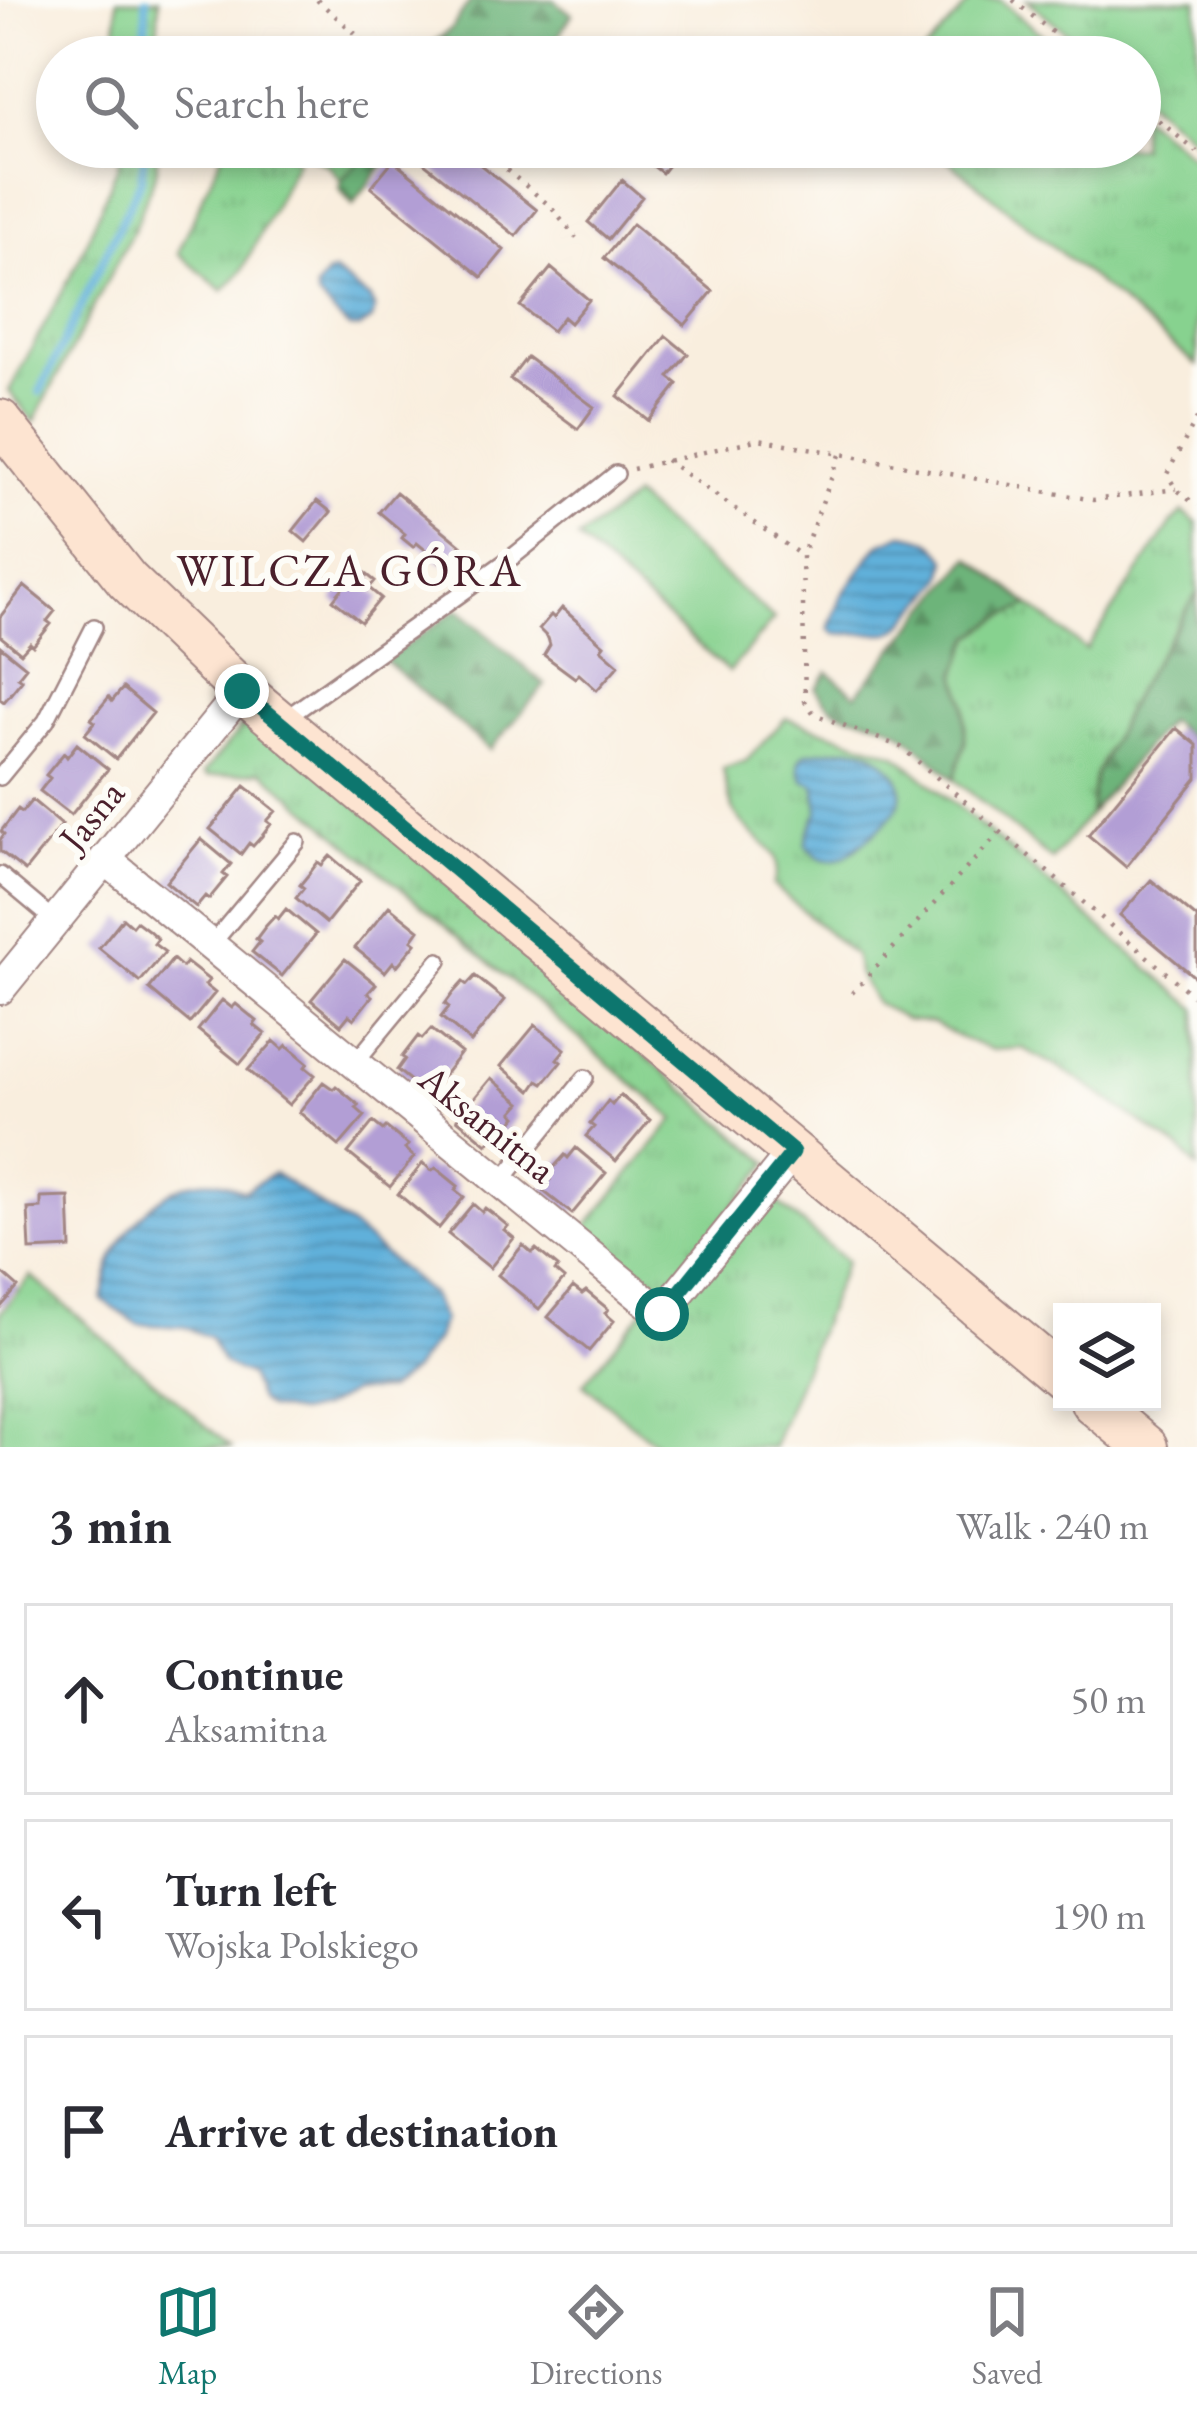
<!DOCTYPE html>
<html lang="en">
<head>
<meta charset="utf-8">
<style>
  :root { --surface:#fff; --page:#f2f2f3; --text:#2b2b33; --muted:#7c7c81; --line:#e1e1e2; --accent:#0f766e }
  body { margin:0; font-family:"EB Garamond",serif; background:var(--page); color:var(--text) }
  .controls { position:absolute; right:36px; bottom:36px; display:grid; overflow:hidden; border-radius:0px; box-shadow:0 6px 18px #0003 }
  .controls button { width:108px; height:108px; display:grid; place-items:center; padding:0; border:0; border-bottom:3px solid var(--line); background:var(--surface); color:var(--text); font:60px sans-serif }
  .stop { position:absolute; width:36px; height:36px; margin:-27px; border:9px solid #0f766e; border-radius:50%; background:#fff }
  .stop.end { background:#0f766e; border-color:#fff; box-shadow:0 3px 12px #0008 }
  .list { margin:0; padding:0; list-style:none }
  h2 { display:flex; justify-content:space-between; align-items:center; height:156px; margin:0; padding:0 48px; font-size:51px }
  h2 small { font-size:39px; font-weight:400; color:var(--muted) }
  .list li { display:grid; grid-template-columns:78px 1fr auto; gap:36px; align-items:center; box-sizing:border-box; height:192px; margin:0 24px 24px; padding:0 24px; border:3px solid var(--line); border-radius:0px }
  .list b { display:block; font-size:45px; white-space:nowrap }
  .list p { margin:0; font-size:39px; white-space:nowrap; color:var(--muted) }
  .list em { font-size:39px; font-style:normal; color:var(--muted) }
  .icon { flex:none; width:66px; height:66px; fill:none; stroke:currentColor; stroke-width:2; stroke-linecap:round; stroke-linejoin:round }
  .map { position:relative; flex:none; width:1197px; height:1447px; overflow:hidden }
  .search { position:absolute; background:var(--surface); box-shadow:0 6px 18px #0003; left:36px; right:36px; top:36px; height:132px; display:flex; align-items:center; gap:30px; box-sizing:border-box; padding:0 42px; border-radius:66px; color:var(--muted); font-size:45px }
  .sheet { height:804px; background:var(--surface) }
  nav { display:flex; justify-content:space-around; align-items:center; box-sizing:border-box; height:168px; border-top:3px solid var(--line); background:var(--surface); font-size:33px; color:var(--muted) }
  nav a { display:grid; justify-items:center; gap:6px }
  nav .on { color:var(--accent) }
  .map>svg:first-child { display:block }
</style>
</head>
<body>
<div class="map">
<svg width="1197" height="1447" viewBox="0 0 1197 1447">
  <defs>
    <pattern id="grass-tufts" width="24" height="20" patternUnits="userSpaceOnUse" patternTransform="scale(3)"><rect width="24" height="20" fill="#87d28f"/><path d="M3 7l-1-3M5 7V3M7 7l1-3M15 17l-1-3M17 17v-4M19 17l1-3" fill="none" stroke="#76b47c"/></pattern>
    <pattern id="forest-firs" width="22" height="20" patternUnits="userSpaceOnUse" patternTransform="scale(3)"><rect width="22" height="20" fill="#6db47a"/><path d="M5 1l3.5 6h-7zM16 11l3.5 6h-7z" fill="#5c9264"/></pattern>
    <pattern id="water-rules" width="6" height="5" patternUnits="userSpaceOnUse" patternTransform="scale(3)"><rect width="6" height="5" fill="#60b0da"/><path d="M0 2.5h6" fill="none" stroke="#518fb1"/></pattern>
  </defs>
  <rect width="100%" height="100%" fill="#fdfcf7"/>
  <filter id="ink" filterUnits="userSpaceOnUse"><feTurbulence type="fractalNoise" baseFrequency=".00833" numOctaves="2"/><feDisplacementMap in="SourceGraphic" scale="24" xChannelSelector="R" yChannelSelector="G"/><feConvolveMatrix kernelMatrix="1 2 1 2 8 2 1 2 1" color-interpolation-filters="sRGB"/></filter>
  <filter id="wash" filterUnits="userSpaceOnUse"><feTurbulence type="fractalNoise" baseFrequency=".004" numOctaves="4" result="noise"/><feDisplacementMap in="SourceGraphic" scale="48" xChannelSelector="R" yChannelSelector="G"/><feGaussianBlur stdDeviation="2.7" result="paint"/><feColorMatrix in="noise" values="0 0 0 0 0 0 0 0 0 0 0 0 0 0 0 0 0 1.4 0 .05"/><feComposite in="paint" operator="in"/></filter>
  <g filter="url(#wash)">
    <rect width="100%" height="100%" fill="#f9eede"/>
    <path fill="url(#grass-tufts)" stroke="#68785d" stroke-width="3" d="M117,0H159L157,57H116Z
      M972,0H1000L1070,57H920Z
      M1027,0H1197V142L1140,94V57H1096Z
      M1140,114L1197,160V365L932,147H1140Z
      M120,147H157V169L135,227L34,422L9,391L78,262L119,163Z
      M225,147H276L297,160L242,271L223,291L178,253Z
      M313,147H374L341,180L329,166L308,155Z
      M1183,512L1197,523V593L1135,692L1094,778L1090,814L1052,860L954,779L965,743V704L957,673L972,637L998,619L1030,605L1086,650L1171,524Z
      M786,718L896,754L1197,1009V1168L1181,1150L1072,1075L1022,1048L993,1050L960,1038L932,1023L905,1020L875,1002L859,975L854,955L773,885C788,851 761,845 742,823C729,808 727,788 723,769L746,761Z
      M247,725L256,728L321,773L769,1163L663,1293L657,1294L582,1232L675,1119L262,771L207,777L203,774L240,729Z
      M770,1196L846,1261L773,1447H660L583,1384L642,1312Z
      M31,1276L231,1447H0V1313Z"/>
    <path fill="url(#forest-firs)" stroke="#5c6a52" stroke-width="3" d="M471,0H554L572,14L546,57H415L451,29Z
      M374,147H387L393,152L353,205L339,189L341,180Z
      M970,557L1030,605L998,619L972,637L957,673L965,704V743L954,779C935,763 917,742 896,729C865,710 838,727 816,688L828,672L856,695Z
      M1197,593V745L1168,720L1090,814L1094,778L1135,692Z
      M458,609L545,685L490,750L384,660Z"/>
    <path fill="#87d28f" stroke="#68785d" stroke-width="3" d="M634,497L774,619L729,672L578,539Z"/>
    <path fill="url(#water-rules)" stroke="#556882" stroke-width="3" d="M334,272L370,299L375,309L372,320L360,328H349L318,297L316,289L327,274Z
      M903,534C925,537 935,541 947,559L943,580L901,627L889,633L835,634L829,629L842,595L878,545Z
      M850,748C866,748 871,751 883,761C922,793 892,820 862,843C853,851 842,861 829,860C820,860 813,852 806,845L809,831L819,810L815,785L804,780C798,770 796,760 807,753Z
      M274,1173L358,1232L430,1294L443,1320L435,1341L413,1370L388,1390L352,1392L322,1408L299,1413L268,1408L259,1400L249,1376L222,1363L210,1338L185,1327L138,1324L102,1300C105,1288 106,1274 111,1263C125,1224 171,1175 217,1181C225,1183 235,1188 244,1191Z"/>
    <g fill="none" stroke-linecap="round" stroke-linejoin="round">
      <path stroke="#60b0da" stroke-width="8" d="M145,57L146,0
        M40,392L141,180L145,147"/>
    </g>
    <g id="blocks">
      <path fill="#b29ed5" d="M404,147H458L537,210L516,236Z
        M647,147H682L662,173L640,156Z
        M393,160L504,250L482,277L371,187Z
        M622,180L642,197L608,239L588,222Z
        M632,224L713,291L685,325L604,258Z
        M551,268L589,300L570,323L563,317L552,331L520,306Z
        M666,336L688,354L669,377L678,384L649,421L618,396Z
        M527,357L594,407L578,429L510,379Z
        M396,492L461,545L444,565L417,543L413,547L402,538L405,534L379,512Z
        M317,501L331,512L306,542L293,531Z
        M365,573L375,581L369,588L381,598L361,622L333,600L353,575L360,580Z
        M24,586L55,611L47,621L51,624L33,646L30,643L21,653L0,636V617Z
        M562,608L604,645L601,649L619,665L597,690L579,674L575,678L544,655L550,645L548,638L539,629L551,615L554,618Z
        M0,646L26,667L18,677L22,680L4,702L0,699Z
        M123,688L153,713L116,759L85,734L95,722L91,719L109,697L112,701Z
        M1176,728L1197,745V778L1126,867L1088,835Z
        M77,744L108,769L71,815L40,791L50,778L46,775L64,753L67,757Z
        M245,786L276,811L267,821L271,824L262,836L253,846L249,843L241,854L210,829Z
        M32,800L62,825L25,871L0,851V840L4,834L1,831L18,809L22,812Z
        M201,839L231,864L223,874L227,877L209,899L205,896L196,907L166,882Z
        M330,856L360,881L326,923L296,898L304,888L300,885L309,874L318,862L322,865Z
        M1151,880L1197,918V979L1120,915Z
        M389,906L419,930L412,940L416,943L397,966L393,962L385,972L355,948Z
        M286,909L316,934L282,976L252,952L260,942L256,939L265,927L275,916L278,919Z
        M123,918L132,926L136,921L148,930L158,939L154,944L165,952L140,982L99,948Z
        M173,959L182,967L186,962L209,980L205,985L215,993L190,1023L149,989Z
        M345,959L376,984L368,993L372,996L354,1019L349,1015L341,1025L311,1000Z
        M475,976L505,1000L471,1042L441,1017L449,1007L445,1004L453,993L463,982L467,985Z
        M222,1000L232,1008L236,1004L257,1021L254,1025L265,1034L240,1064L198,1030Z
        M535,1025L565,1049L557,1059L561,1062L543,1084L538,1081L531,1091L501,1066Z
        M431,1029L461,1053L428,1095L397,1070L405,1059L402,1057L418,1036L422,1039Z
        M274,1041L283,1049L287,1045L308,1063L305,1067L315,1075L289,1105L248,1070Z
        M491,1078L521,1103L513,1112L517,1116L499,1138L495,1135L487,1144L457,1119Z
        M323,1082L333,1089L336,1086L359,1105L356,1108L365,1116L339,1146L299,1112Z
        M620,1095L650,1120L616,1161L586,1136L594,1127L590,1124L608,1101L612,1105Z
        M373,1122L383,1130L386,1127L408,1145L405,1149L414,1157L390,1187L348,1153Z
        M576,1148L606,1173L572,1214L542,1190L550,1180L546,1177L555,1166L565,1155L568,1158Z
        M423,1163L432,1171L436,1168L458,1186L455,1190L464,1197L439,1228L398,1194Z
        M69,1197L71,1248L30,1250L28,1209L41,1208V1198Z
        M473,1204L482,1212L485,1208L497,1217L508,1226L504,1230L514,1238L490,1268L448,1234Z
        M523,1245L532,1253L536,1249L558,1267L555,1271L564,1279L539,1309L498,1275Z
        M0,1271L18,1287L0,1308Z
        M573,1287L582,1294L586,1291L608,1309L605,1313L614,1321L589,1351L548,1317Z"/>
    </g>
  </g>
  <g filter="url(#ink)">
    <use href="#blocks" fill-opacity="0" stroke="#a28684" stroke-width="3"/>
    <g fill="none" stroke-linecap="round" stroke-linejoin="round">
      <g stroke="#a28684" stroke-width="20">
        <path id="lane" d="M282,721L515,555L616,474
          M0,777L46,721L94,627
          M0,875L55,921
          M211,945L297,842
          M354,1064L439,961
          M500,1183L585,1078"/>
      </g>
      <g stroke="#a28684" stroke-width="34">
        <path id="street" d="M105,859L662,1314L793,1152
          M0,989L242,691"/>
      </g>
      <g stroke="#a28684" stroke-width="46">
        <path id="secondary" d="M0,421L127,580L242,691L1062,1377
          M1092,1402L1146,1447"/>
      </g>
      <path stroke="#a28684" stroke-width="4.5" stroke-dasharray="3 9" stroke-linecap="butt" d="M317,0L382,57
        M1013,0L1082,57
        M1140,105L1197,152
        M479,147L550,206L576,238
        M1197,418L1167,474L1176,489L1197,506
        M840,455L802,556L805,701L814,714L901,747L1197,999
        M666,460L802,556
        M633,469L759,439L1093,500L1176,489
        M852,993L999,833"/>
      <use href="#lane" stroke="#fff" stroke-width="15"/>
      <use href="#street" stroke="#fff" stroke-width="30"/>
      <use href="#secondary" stroke="#fde4d1" stroke-width="42"/>
    </g>
  </g>
  <g fill="none" stroke-linecap="round" stroke-linejoin="round" filter="url(#ink)">
    <path stroke="#0f766e" stroke-width="15" d="M242,691L793,1152L662,1314"/>
  </g>
  <g text-anchor="middle" stroke-width="12" stroke-linejoin="round" paint-order="stroke">
    <g font-size="39" fill="#4a1f2b" stroke="#fdfcf7">
      <text transform="translate(91 815) rotate(-51)" y="14">Jasna</text>
      <text transform="translate(488 1123) rotate(39)" y="14">Aksamitna</text>
    </g>
    <g font-size="45" letter-spacing="3" fill="#4a1f2b" stroke="#fdfcf7">
      <text x="350" y="586">WILCZA GÓRA</text>
    </g>
  </g>
</svg>
<div class="controls">
<button><svg class="icon" aria-label="layers" viewBox="0 0 24 24"><path d="M12 4l9 5-9 5-9-5zM3 14l9 5 9-5"/></svg></button>
</div>
<div class="stop" style="left:662px;top:1314px"></div>
<div class="stop end" style="left:242px;top:691px"></div>
<div class="search"><svg class="icon" aria-label="search" viewBox="0 0 24 24"><circle cx="10" cy="10" r="6"/><path d="M15 15l6 6"/></svg>Search here</div>
</div>
<section class="sheet">
<h2>3 min<small>Walk · 240 m</small></h2>
<ul class="list">
<li><svg class="icon" aria-label="ahead" viewBox="0 0 24 24"><path d="M12 20V5M6 11l6-6 6 6"/></svg><div><b>Continue</b><p>Aksamitna</p></div><em>50 m</em></li>
<li><svg class="icon" aria-label="left" viewBox="0 0 24 24"><path d="M17 20v-9H6M10 6l-5 5 5 5"/></svg><div><b>Turn left</b><p>Wojska Polskiego</p></div><em>190 m</em></li>
<li><svg class="icon" aria-label="arrive" viewBox="0 0 24 24"><path d="M6 21V4h12l-3 4 3 4H6"/></svg><div><b>Arrive at destination</b></div></li>
</ul>
</section>
<nav>
<a class="on"><svg class="icon" aria-label="map" viewBox="0 0 24 24"><path d="M3 6l6-2 6 2 6-2v14l-6 2-6-2-6 2zM9 4v14M15 6v14"/></svg>Map</a>
<a><svg class="icon" aria-label="directions" viewBox="0 0 24 24"><path d="M12 3l9 9-9 9-9-9zM9 14v-3h6M13 9l2 2-2 2"/></svg>Directions</a>
<a><svg class="icon" aria-label="saved" viewBox="0 0 24 24"><path d="M7 4h10v16l-5-4-5 4z"/></svg>Saved</a>
</nav>
</body>
</html>
